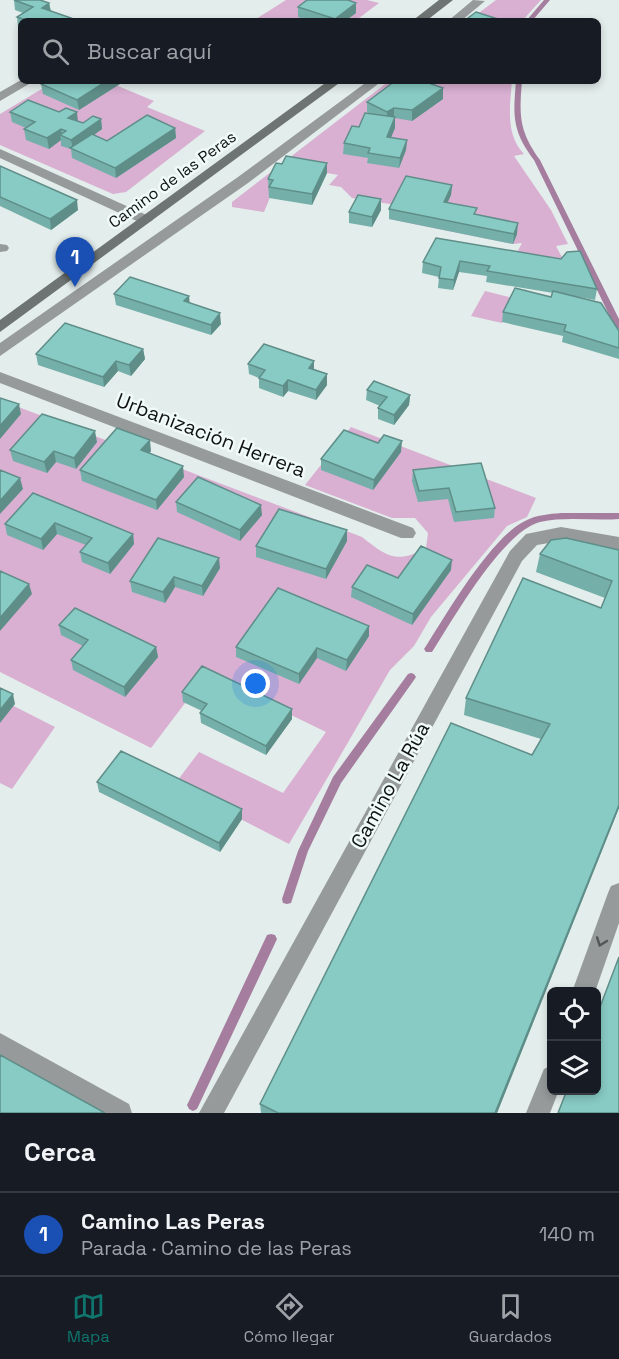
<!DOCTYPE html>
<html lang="es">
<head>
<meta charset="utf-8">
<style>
  :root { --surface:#171b24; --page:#242831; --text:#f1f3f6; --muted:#9ea1a6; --line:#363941; --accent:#0f766e }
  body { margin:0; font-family:"Space Grotesk",sans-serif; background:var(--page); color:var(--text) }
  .controls { position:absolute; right:18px; bottom:18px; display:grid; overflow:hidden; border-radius:9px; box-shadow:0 3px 9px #0003 }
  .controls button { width:54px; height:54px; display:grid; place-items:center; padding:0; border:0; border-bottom:2px solid var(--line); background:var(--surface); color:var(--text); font:30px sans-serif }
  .you { position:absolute; left:256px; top:684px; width:21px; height:21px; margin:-15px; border:4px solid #fff; border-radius:50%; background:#1a73e8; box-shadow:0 0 0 9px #1a73e833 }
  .badge { display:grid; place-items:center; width:39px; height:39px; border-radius:50%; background:var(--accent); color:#fff; font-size:20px; font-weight:700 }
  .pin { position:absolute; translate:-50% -50px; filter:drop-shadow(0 2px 3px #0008) }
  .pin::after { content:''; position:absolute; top:32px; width:21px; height:18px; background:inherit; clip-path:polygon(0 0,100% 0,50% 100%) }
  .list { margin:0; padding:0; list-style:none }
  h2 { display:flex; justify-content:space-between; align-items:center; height:78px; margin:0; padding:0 24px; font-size:26px }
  h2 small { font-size:20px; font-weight:400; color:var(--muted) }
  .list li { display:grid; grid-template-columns:39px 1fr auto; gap:18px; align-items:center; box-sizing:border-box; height:84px; padding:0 24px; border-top:2px solid var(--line) }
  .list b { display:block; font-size:22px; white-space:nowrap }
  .list p { margin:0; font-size:20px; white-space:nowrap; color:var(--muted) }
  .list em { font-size:20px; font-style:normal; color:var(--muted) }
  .icon { flex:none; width:33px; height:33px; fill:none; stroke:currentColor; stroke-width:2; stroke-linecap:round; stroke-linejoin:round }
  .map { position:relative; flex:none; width:619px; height:1113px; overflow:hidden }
  .search { position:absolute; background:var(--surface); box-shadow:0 3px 9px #0003; left:18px; right:18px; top:18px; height:66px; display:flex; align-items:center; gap:15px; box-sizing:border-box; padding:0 21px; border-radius:9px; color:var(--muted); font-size:22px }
  .sheet { height:162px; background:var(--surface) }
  nav { display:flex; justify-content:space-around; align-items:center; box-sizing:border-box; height:84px; border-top:2px solid var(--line); background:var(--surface); font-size:16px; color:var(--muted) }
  nav a { display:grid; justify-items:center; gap:3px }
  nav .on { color:var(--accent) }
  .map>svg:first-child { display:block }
</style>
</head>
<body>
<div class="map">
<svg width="619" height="1113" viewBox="0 0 619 1113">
  <rect width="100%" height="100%" fill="#e3edeb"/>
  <path fill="#d9b0d2" d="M286,0H367L379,3L355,21H253Z
    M496,0H541L522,21H468Z
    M55,81H106L154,101L147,107L205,131L126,192L113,194L0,145V114Z
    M389,81H512C510,106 505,134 524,154L514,156L551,210L568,244L556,246L565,263L512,262L522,243L513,244L389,219L396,205L352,198L341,187L329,185L338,175L327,173L273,190L264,212L232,207V202Z
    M485,291L513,298L502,323L471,316Z
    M0,400L362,537C387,557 397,564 426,548L428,533L415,518H392L305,485L351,427L536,498L527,517L507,526L431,617L414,646L390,670L289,844L174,785L199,752L283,793L326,732L207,674L151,748L0,672Z
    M0,699L55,727L12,789L0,783Z"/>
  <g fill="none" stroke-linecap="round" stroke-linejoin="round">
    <path fill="#a57d9f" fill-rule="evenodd" d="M544,0H550L532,21H526Z
      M516,81H522C519,116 519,131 540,160L619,319V329L615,327L534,160C512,131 513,116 516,81Z
      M561,513H619V519C593,521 566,516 540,522C502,532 454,618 432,652H426L424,649L426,646C447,613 491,537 525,521C536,515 549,514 561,513Z
      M411,673L414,674L416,677L414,680L341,783L308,851L291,903L287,904L283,903L282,899L298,851L333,777L408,674Z
      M271,934L275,935L277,939L197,1109L193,1111L189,1109L187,1105L189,1101L267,935Z"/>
    <path fill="#969a9a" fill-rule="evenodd" d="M473,0L485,1L461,21H448Z
      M21,80L34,81L0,101V92Z
      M368,81H382L248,183L0,356V343L238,177Z
      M0,149L151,217L153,220L146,224L141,223L0,158Z
      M0,244L7,245L9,248L7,251L0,252Z
      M0,372L413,528L416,533L413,538H401L0,383Z
      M561,527L619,537V551L561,541L537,545L522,561L224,1113H199L510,551L526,534Z
      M619,883V923L595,992H572L608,893L611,886Z
      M0,1033L129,1104L132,1113H96L0,1058Z
      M552,1065V1090H559L550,1113H526L544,1069Z"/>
    <path fill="#6e7473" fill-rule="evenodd" d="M439,0H453L426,21H412Z
      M328,81H342L0,332V320Z"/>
  </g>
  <path fill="#75afa9" d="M14,0L49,3L51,11L71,18L72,21H21V28L18,27L17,17L23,13L15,10Z
    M298,7L356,13L345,21H311L298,17Z
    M46,81H123V82L79,110L43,94L41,84Z
    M443,99L412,121L395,118V128L391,137L407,140L406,150L399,168L367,163L368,158L343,154L344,143L370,114L367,112V102Z
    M10,112L78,121L83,123L101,119L102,129L94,135L107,141L175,128L176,138L116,178L72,158L71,149L61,146V140L49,149L26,140L24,129L26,128L12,122Z
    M327,163V173L312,205L269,198L268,179L282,164Z
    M0,166L78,210L51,230L0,206Z
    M452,185L451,195L448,202L517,234L513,244L389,219V209Z
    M381,210L372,227L349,223V212Z
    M436,238L597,289L595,300L574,296L619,331V359L562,342L563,336L502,322L503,312L551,297L553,293L486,282L487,276L459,272L453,290L438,288L439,277L422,273L423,262Z
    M114,294L190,303L221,324L211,335L116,305Z
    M143,349L145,359L131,376L118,371L104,387L38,365L36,354Z
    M248,364L314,369L327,374V385L316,400L288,391L283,397L259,388V378L249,374Z
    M367,390L410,395L409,405L394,425L378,419V408L380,406L366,400Z
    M97,442L76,469L56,462L47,473L13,461L10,450Z
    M151,451L149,453L184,477L157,510L82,481L80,470Z
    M401,452L373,490L321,470V459Z
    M413,470L495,508L494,518L454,522L448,499L418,502L412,481Z
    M33,493L133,534L134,544L110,574L82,562L80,552L86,545L57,534L43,550L7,535L5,524Z
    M176,502L262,515L240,541L177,512Z
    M347,530V541L326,579L256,557V546Z
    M619,550V808L497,1113H261L260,1104L532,755L541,739L464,715L466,698L601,608L605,598L536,572L540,554Z
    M220,568L203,596L175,587L165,603L132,592L130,581Z
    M451,570L412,625L351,597L352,587Z
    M59,625L156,647L158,657L125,697L73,670L71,660L83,646L61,635Z
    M369,626V636L346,671L317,658L299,684L236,657V647Z
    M182,692L292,719L266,755L201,723L200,713L202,711L183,702Z
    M97,782L242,809V819L220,852L99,792Z"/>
  <path fill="#5f8e89" d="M49,3L51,13L42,8Z
    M356,3V13L345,21H335V19Z
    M107,81H123V82L79,110L77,100Z
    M443,88V99L412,121V110Z
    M394,108V118L387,122V112Z
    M77,112L78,122L68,118Z
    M395,117V128L387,147V137Z
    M101,119L102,129L74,149H73L71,140Z
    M175,128L176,138L116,178L115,168Z
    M61,129L62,136L60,135L61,140L49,149L47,138Z
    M407,140L406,150L399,168L400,158Z
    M327,163V173L312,205V194Z
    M452,185L451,195L443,212L444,202Z
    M381,199V210L372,227V217Z
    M77,200L78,210L51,230L50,219Z
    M518,223L517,234L513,244L514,234Z
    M460,261L459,272L453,290L454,280Z
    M189,296L190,306L184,301Z
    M220,313L221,324L211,335V325Z
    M143,349L145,359L131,376L129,365Z
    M116,361L118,371L104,387L103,377Z
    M314,361V372L309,368Z
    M327,374V385L316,400V390Z
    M288,380V391L283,397V386Z
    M410,395L409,405L394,425V415Z
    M19,404L21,414L0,439V426Z
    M95,431L97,442L76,469L74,458Z
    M150,440L151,451L143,461L141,450Z
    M402,441L401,452L373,490L374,480Z
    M54,451L56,462L47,473L44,462Z
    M183,466L184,477L157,510L156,500Z
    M20,478L23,489L0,514V501Z
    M261,505L262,515L240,541V530Z
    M55,523L57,534L43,550L41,539Z
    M347,530V541L326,579V569Z
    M133,534L134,544L110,574L108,563Z
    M219,558L220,568L203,596L202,586Z
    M452,560L451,570L412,625L413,614Z
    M174,577L175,587L165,603L163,592Z
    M29,584L32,594L0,631V618Z
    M369,626V636L346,671L347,660Z
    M156,647L158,657L125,697L124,687Z
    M317,648V658L299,684V674Z
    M13,694L15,704L0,723V710Z
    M292,709V719L266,755V746Z
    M619,805V808L497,1113H495Z
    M242,809V819L220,852L219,843Z"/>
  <path fill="#88cbc4" stroke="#5f8e89" stroke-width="1.5" d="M14,0H40L49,3L42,8L71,18L67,21H29L17,17L33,7Z
    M307,0H348L356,3L335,19L298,7Z
    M476,12L504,21H464Z
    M46,81H107L77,100L41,84Z
    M395,81H423L443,88L412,110L394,108L387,112L367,102Z
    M28,100L59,112L66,108L77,112L68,118L83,123L93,116L101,119L71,140L60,135L66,131L61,129L47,138L24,129L35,122L10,112Z
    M365,113L395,117L387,137L407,140L400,158L368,153L370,148L344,143L352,126L359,127Z
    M147,115L175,128L115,168L70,148L92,134L107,141Z
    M286,156L327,163L312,194L269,187L273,180L268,179L276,163L282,164Z
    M0,166L77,200L50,219L0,197Z
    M406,176L452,185L444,202L477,208L474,214L518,223L514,234L389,209Z
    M358,195L381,199L372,217L349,212Z
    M436,238L561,259L567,252L580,251L597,289L487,271L490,266L460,261L454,280L439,278L441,267L423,262Z
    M130,277L189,296L184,301L220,313L211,325L114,294Z
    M515,288L551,297L553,291L601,303L619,331V348L564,331L566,325L503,312Z
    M65,323L143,349L129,365L116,361L103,377L36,354Z
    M264,344L314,361L309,368L327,374L316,390L288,380L283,386L259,378L265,370L248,364Z
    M374,381L410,395L394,415L378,408L387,397L367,390Z
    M0,398L19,404L0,426Z
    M42,414L95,431L74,458L54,451L44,462L10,450Z
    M117,428L150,440L141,450L183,466L156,500L80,470Z
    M344,430L378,443L384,435L402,441L374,480L321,459Z
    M481,463L495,508L456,512L449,488L419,491L413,470Z
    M0,470L20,478L0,501Z
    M198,477L261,505L240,530L176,502Z
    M33,493L133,534L108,563L80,552L92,538L55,523L41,539L5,524Z
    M279,509L347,530L326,569L256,546Z
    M158,538L219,558L202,586L174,577L163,592L130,581Z
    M566,538L619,550V805L495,1113H278L260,1104L451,723L532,755L550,724L466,698L523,578L601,608L612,581L540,554L551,540Z
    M421,546L452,560L413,614L352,587L367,565L398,578Z
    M0,571L29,584L0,618Z
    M278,588L369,626L347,660L317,648L299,674L236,647Z
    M75,608L156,647L124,687L71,660L88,640L59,625Z
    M202,666L292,709L266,746L200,713L207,704L182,692Z
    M0,688L13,694L0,710Z
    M121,751L242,809L219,843L97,782Z
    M619,957V1113H558L567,1090H597V1015Z
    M0,1055L105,1113H0Z"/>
  <defs><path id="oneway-chevron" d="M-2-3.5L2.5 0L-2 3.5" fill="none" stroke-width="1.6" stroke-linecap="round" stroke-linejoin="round" transform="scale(1.5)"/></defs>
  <use stroke="#525656" href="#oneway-chevron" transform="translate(601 942) rotate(110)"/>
  <g text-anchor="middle" stroke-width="5" stroke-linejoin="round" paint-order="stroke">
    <g font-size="16" fill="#0f1211" stroke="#f0faf9">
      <text transform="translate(172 179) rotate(-36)" y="6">Camino de las Peras</text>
    </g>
    <g font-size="20" fill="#0f1211" stroke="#f0faf9">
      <text transform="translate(211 435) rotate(21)" y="7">Urbanización Herrera</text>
      <text transform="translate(390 785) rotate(-61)" y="7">Camino La Rúa</text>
    </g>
  </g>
</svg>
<div class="controls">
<button><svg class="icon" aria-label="locate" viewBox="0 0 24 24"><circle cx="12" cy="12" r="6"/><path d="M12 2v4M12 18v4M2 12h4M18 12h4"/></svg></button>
<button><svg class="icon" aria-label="layers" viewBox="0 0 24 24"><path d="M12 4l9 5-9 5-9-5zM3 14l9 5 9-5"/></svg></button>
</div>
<div class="you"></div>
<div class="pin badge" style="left:75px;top:287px;background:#1a4fb4">1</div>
<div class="search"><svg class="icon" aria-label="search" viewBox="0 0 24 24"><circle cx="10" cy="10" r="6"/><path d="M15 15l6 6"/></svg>Buscar aquí</div>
</div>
<section class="sheet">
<h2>Cerca<small></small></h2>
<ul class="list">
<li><span class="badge" style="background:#1a4fb4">1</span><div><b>Camino Las Peras</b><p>Parada · Camino de las Peras</p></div><em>140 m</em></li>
</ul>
</section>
<nav>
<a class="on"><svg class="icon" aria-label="map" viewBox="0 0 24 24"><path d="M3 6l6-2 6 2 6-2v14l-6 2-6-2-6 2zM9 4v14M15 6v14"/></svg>Mapa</a>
<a><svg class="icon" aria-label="directions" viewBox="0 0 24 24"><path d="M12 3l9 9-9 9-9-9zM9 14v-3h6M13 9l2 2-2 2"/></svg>Cómo llegar</a>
<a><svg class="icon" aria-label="saved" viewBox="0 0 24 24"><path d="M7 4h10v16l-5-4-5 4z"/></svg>Guardados</a>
</nav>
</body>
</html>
